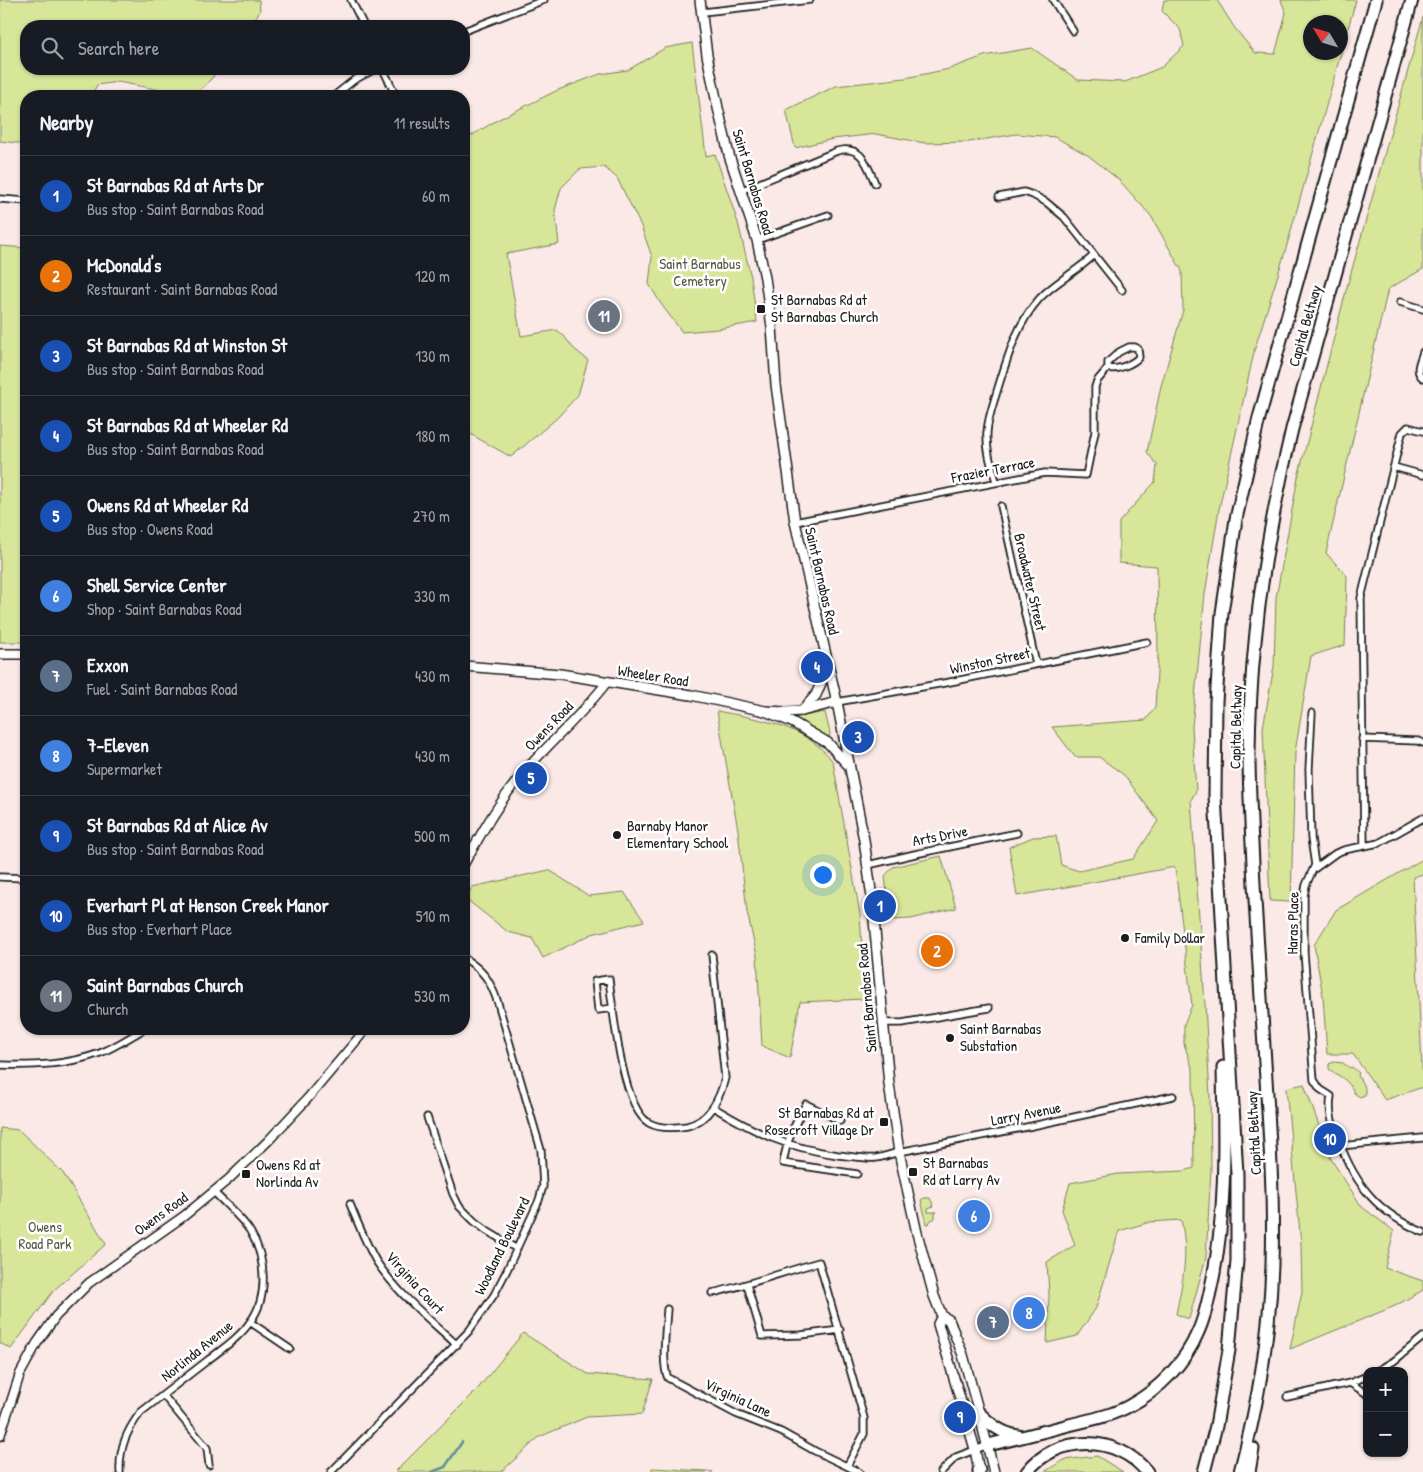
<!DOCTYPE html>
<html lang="en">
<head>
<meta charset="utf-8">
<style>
  :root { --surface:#171b24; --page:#242831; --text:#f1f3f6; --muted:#9ea1a6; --line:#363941; --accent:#1a73e8 }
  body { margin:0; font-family:"Patrick Hand",sans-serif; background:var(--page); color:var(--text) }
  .controls { position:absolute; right:15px; bottom:15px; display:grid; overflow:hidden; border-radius:10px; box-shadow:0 1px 4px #0004 }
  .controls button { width:45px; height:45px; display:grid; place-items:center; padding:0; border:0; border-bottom:1px solid var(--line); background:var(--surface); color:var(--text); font:25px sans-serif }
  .compass { position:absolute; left:1303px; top:15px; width:45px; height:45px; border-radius:50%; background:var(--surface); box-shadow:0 1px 4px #0004; rotate:308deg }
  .you { position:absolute; left:822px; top:874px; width:18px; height:18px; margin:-12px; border:4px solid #fff; border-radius:50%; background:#1a73e8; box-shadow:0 0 0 8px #1a73e833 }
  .badge { display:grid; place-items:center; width:32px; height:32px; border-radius:50%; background:var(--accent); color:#fff; font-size:16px; font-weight:700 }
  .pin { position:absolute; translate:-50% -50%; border:2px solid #fff; box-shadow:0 1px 5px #0006 }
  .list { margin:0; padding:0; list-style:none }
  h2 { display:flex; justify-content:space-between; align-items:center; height:65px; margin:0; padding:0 20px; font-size:21px }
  h2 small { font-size:16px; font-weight:400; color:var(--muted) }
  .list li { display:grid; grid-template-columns:32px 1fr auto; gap:15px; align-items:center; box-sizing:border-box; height:80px; padding:0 20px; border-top:1px solid var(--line) }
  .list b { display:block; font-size:19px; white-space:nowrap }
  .list p { margin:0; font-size:16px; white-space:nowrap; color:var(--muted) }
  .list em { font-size:16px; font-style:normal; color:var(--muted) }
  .icon { flex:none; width:28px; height:28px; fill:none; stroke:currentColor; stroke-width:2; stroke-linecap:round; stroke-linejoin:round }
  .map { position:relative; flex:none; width:1423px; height:1472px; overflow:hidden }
  .search { position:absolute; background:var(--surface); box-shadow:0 1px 4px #0004; left:20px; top:20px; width:450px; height:55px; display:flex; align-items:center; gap:12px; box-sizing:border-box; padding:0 18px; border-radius:20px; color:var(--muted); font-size:19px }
  .panel { position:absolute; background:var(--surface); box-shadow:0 1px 4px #0004; left:20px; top:90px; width:450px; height:945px; border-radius:20px }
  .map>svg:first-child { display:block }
</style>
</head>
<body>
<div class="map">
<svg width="1423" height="1472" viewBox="0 0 1423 1472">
  <rect width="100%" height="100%" fill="#fae9e6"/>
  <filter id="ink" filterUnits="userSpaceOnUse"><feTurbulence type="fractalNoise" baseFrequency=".02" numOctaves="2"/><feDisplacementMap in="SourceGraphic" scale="10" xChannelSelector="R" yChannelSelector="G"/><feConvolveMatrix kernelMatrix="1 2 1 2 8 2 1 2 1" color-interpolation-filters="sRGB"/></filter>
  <g filter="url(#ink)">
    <path fill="#d8e69a" stroke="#7a815b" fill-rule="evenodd" d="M0,0H259L260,11L250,26H26V69H220L200,91L171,92L118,82L97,85L91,96H26V144L0,141Z
      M1164,0H1217L1234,27L1255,53L1275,54L1286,13L1281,0H1356L1285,252L1255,348L1219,509L1205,594L1192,727L1196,791L1191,800L1205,1004L1210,1097L1211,1169L1206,1257L1189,1319L1176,1314C1183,1280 1189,1254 1181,1220L1150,1222L1119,1231L1096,1308L1077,1336L1047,1343L1049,1294L1047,1262L1075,1245L1062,1210L1070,1183L1118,1174L1184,1171L1194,1168L1193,1070L1184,1044V1024L1192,1005L1175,867L1017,896L1009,847L1033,837L1056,836L1061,865L1079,871L1133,859L1158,821L1124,775L1099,757H1075L1052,727L1146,720L1155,708L1158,655L1157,566L1119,563V522L1155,482L1157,465L1147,452L1161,386L1183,310L1182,271L1151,216L1119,180L1089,156L1055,137L1016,134L969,142L925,143L876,134L833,139L795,148L786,110L836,86L905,78L949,69L984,56L1032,48L1078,80L1125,82L1162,67L1184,46L1180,29L1162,11ZM1310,22H1340V52H1310Z
      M1423,17V269L1388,289L1326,553L1347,576L1345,645L1311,656L1295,752L1291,902L1270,901L1263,728L1274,666L1276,598L1298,477L1347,287Z
      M692,43L706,156L715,154L738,223L751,277L757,322L718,329L682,332L661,304L649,284L652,257L641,226L617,178L604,167L580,169L561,188L555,210L559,244L506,254L521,336L557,330L564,336L573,348L588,360L578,395L557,418L511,457L472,435L464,425V140L499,119L558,90L600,74L628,70L665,48Z
      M0,246L26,248V642H0Z
      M717,711C758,719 807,725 833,762L860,914L865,999L800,1002L790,1058L762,1046L757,956L747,912L738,830Z
      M825,712L830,733L829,739L792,718Z
      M941,856L956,908L911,919L890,920L885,876L893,867Z
      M1423,859V874L1413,877L1423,1087L1385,1100L1353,1054H1327L1323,996L1314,945L1336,910Z
      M549,870L589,896L624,892L644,921L592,934L543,958L532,938L508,932L466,899L472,887Z
      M1334,1062L1343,1063L1350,1068L1352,1067L1359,1073L1358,1076L1365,1088V1095L1360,1097L1354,1093C1349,1079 1339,1077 1329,1069V1064Z
      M1304,1084L1331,1159L1362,1207L1394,1231L1385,1268L1423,1281V1290L1395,1306L1290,1349L1302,1292L1301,1244L1286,1088Z
      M0,1128L19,1130L63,1173L106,1244L54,1290L11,1349L0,1343Z
      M924,1198H930L934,1206L928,1208V1212H937L935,1213V1218L930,1221L929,1224H927L921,1200Z
      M523,1333L588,1374L653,1379L642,1414L587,1417L539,1437L501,1472H395L476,1391Z
      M1097,1456L1123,1472H1044L1064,1460Z
      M652,1468L707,1471L713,1472H652Z"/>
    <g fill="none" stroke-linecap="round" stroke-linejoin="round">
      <path stroke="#609099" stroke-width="2.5" d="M432,1472L445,1467L462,1442"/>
      <g stroke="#1c1c1c" stroke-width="9">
        <path id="minor" d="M351,0L364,26
          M1053,0L1073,31
          M703,12L810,0
          M464,31L544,0
          M383,69L396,96
          M334,96L354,80L375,69
          M740,191L837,151C862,144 867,165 875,183
          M999,197L1024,192L1033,195L1046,202L1064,217L1122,290
          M0,199L26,201
          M757,240L828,215
          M1400,302L1423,309
          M1129,347H1135L1138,349L1139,357C1133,364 1116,371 1108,368V362L1119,352Z
          M1423,352C1420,362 1414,371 1423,378
          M1394,467L1423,475
          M996,481C991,465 986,449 987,432C988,417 994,402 998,388C1008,356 1017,323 1040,298C1056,281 1078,271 1094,255
          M1001,506L1036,664
          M795,522L1045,473L1086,475L1095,432V387L1097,381L1108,368
          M837,702L950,682L1147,642
          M1312,713L1309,769L1311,838L1315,865L1306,885L1304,896V952L1314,1080L1320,1089L1331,1096C1328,1113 1333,1125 1339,1141C1355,1185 1379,1214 1423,1232
          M1362,739L1418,741L1423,743
          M1364,846L1361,598L1402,433L1408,427L1423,431
          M868,865L915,854L1017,833
          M1314,869L1336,853L1344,850L1379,843L1423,818
          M0,877L26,878
          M613,1008L598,1010L595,981L609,979C613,1010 622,1108 649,1123C660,1129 675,1128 687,1126C709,1121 720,1098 725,1078L712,955
          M883,1023H902L989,1008
          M0,1065C34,1066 68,1065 100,1053C115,1047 130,1037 144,1029
          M713,1107C758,1134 785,1147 838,1155C850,1156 864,1159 876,1158C884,1157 891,1154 899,1152L1032,1126L1173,1096
          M427,1117L453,1194L459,1206L474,1221L487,1231L517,1249
          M840,1121L806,1104C794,1125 787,1140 783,1163L857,1174
          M1340,1146L1423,1138
          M350,1204C358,1224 366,1243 376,1261C397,1293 429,1319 457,1345
          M747,1285L762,1336L801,1335L840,1330
          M712,1293C749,1285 783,1272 819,1262L864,1418V1434L847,1466
          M667,1309C666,1325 661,1365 668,1378L736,1414L781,1432L815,1451L859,1472
          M250,1322L290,1349
          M1377,1371L1394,1361L1423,1337
          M1350,1383L1367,1394
          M163,1395L207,1448L209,1465
          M1287,1397L1350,1383L1367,1376
          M120,1472C119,1448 127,1430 141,1412C163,1395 186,1377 208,1360C222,1349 240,1337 250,1322C269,1297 266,1257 250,1231C241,1217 226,1205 214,1192
          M331,1472L469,1331L494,1295L507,1270L539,1200L543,1186L541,1150L498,1003C490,980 484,971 464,958
          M941,1472L956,1457L988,1445"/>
      </g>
      <g stroke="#1c1c1c" stroke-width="11">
        <path id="tertiary" d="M464,864C482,832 500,800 524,772C551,741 582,715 607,682
          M0,1436L20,1374L37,1343L56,1316L89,1283L184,1216L229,1179L268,1141L308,1098L366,1029"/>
      </g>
      <g stroke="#1c1c1c" stroke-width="12">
        <path id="secondary" d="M0,654H26
          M464,666L560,674L691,695L765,711L786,712L802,711L837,702"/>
      </g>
      <g stroke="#1c1c1c" stroke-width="12">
        <path id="primary" d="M700,0L707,55L718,108L729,155L757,240L765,278L772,327L776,385L795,522L837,702L864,840L872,898L889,1084L899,1152L917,1233L934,1296L942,1316L949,1320L963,1355L979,1413L994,1472
          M765,711L792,722L828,743L849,766
          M802,711L816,695L828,666
          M942,1316L938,1324L975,1449L979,1472"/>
      </g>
      <g stroke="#1c1c1c" stroke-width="15">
        <path id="motorway" d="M979,1413C991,1425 1001,1433 1018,1436
          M988,1445C1015,1439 1042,1432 1069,1425C1089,1420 1111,1416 1129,1406C1159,1390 1185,1363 1198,1332C1206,1315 1209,1296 1213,1278C1227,1208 1224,1137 1223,1067
          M979,1470V1472
          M1027,1472C1056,1434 1117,1434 1147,1472
          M1204,1472L1216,1426L1229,1350L1237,1261V1174L1215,796L1216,702L1222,613L1236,519L1259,418L1376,0
          M1240,1472C1258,1404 1270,1334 1272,1264C1274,1202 1270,1141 1266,1079C1262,1014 1258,949 1254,884C1252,840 1249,796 1249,752C1250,643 1266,535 1292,429L1412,0
          M1249,1472L1253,1449"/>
      </g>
      <use href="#minor" stroke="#fff" stroke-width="5.5"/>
      <use href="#tertiary" stroke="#fff" stroke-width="8"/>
      <use href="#secondary" stroke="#fff" stroke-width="9"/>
      <use href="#primary" stroke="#fff" stroke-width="9"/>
      <use href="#motorway" stroke="#fff" stroke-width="11"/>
    </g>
  </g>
  <g fill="#1c1c1c" stroke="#fff" stroke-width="2">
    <rect x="756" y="304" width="10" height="10" rx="2.5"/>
    <circle cx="617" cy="835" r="5"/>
    <circle cx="1125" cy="938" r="5"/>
    <circle cx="950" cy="1038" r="5"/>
    <rect x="879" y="1117" width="10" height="10" rx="2.5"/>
    <rect x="908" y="1167" width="10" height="10" rx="2.5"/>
    <rect x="241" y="1169" width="10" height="10" rx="2.5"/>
  </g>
  <g text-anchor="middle" stroke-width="5" stroke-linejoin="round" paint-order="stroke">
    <g font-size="15" fill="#1c1c1c" stroke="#fff">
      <text transform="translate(753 182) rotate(73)" y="5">Saint Barnabas Road</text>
      <text transform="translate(1305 326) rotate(-74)" y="5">Capital Beltway</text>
      <text transform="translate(993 470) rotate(-11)" y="5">Frazier Terrace</text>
      <text transform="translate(822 581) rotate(77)" y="5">Saint Barnabas Road</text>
      <text transform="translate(1030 582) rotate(77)" y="5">Broadwater Street</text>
      <text transform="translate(990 661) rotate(-12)" y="5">Winston Street</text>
      <text transform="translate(653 676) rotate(9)" y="5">Wheeler Road</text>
      <text transform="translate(549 726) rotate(-46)" y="5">Owens Road</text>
      <text transform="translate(1236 727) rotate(-89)" y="5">Capital Beltway</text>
      <text transform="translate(940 836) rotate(-11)" y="5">Arts Drive</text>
      <text transform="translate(1293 923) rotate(-89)" y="5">Haras Place</text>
      <text transform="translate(867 998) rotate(-95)" y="5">Saint Barnabas Road</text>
      <text transform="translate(1026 1114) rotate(-11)" y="5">Larry Avenue</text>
      <text transform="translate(1254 1133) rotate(-93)" y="5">Capital Beltway</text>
      <text transform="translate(161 1214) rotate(-36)" y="5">Owens Road</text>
      <text transform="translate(502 1246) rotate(-64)" y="5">Woodland Boulevard</text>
      <text transform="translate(415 1283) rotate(48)" y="5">Virginia Court</text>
      <text transform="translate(197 1351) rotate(-39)" y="5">Norlinda Avenue</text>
      <text transform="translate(738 1398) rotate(25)" y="5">Virginia Lane</text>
    </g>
    <g font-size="15" fill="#545942" stroke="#fff">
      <text x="700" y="269">Saint Barnabus<tspan x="700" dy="17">Cemetery</tspan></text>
      <text x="45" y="1232">Owens<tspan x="45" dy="17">Road Park</tspan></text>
    </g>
    <g font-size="15" fill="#1c1c1c" stroke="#fff" text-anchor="start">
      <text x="771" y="305">St Barnabas Rd at<tspan x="771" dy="17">St Barnabas Church</tspan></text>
      <text x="627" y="831">Barnaby Manor<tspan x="627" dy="17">Elementary School</tspan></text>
      <text x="1135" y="943">Family Dollar</text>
      <text x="960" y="1034">Saint Barnabas<tspan x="960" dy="17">Substation</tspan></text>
      <text x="874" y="1118" text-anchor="end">St Barnabas Rd at<tspan x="874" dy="17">Rosecroft Village Dr</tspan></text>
      <text x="923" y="1168">St Barnabas<tspan x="923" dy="17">Rd at Larry Av</tspan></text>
      <text x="256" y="1170">Owens Rd at<tspan x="256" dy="17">Norlinda Av</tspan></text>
    </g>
  </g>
</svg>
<div class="controls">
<button>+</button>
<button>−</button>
</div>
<svg class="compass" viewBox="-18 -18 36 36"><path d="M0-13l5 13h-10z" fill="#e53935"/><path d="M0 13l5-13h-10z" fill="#9ea1a6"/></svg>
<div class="you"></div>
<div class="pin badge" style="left:880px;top:906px;background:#1a4fb4">1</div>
<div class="pin badge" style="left:937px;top:951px;background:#e8710a">2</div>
<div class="pin badge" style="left:858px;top:737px;background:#1a4fb4">3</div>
<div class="pin badge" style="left:817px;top:667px;background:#1a4fb4">4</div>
<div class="pin badge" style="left:531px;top:778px;background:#1a4fb4">5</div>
<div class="pin badge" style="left:974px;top:1216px;background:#3f7fe0">6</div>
<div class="pin badge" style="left:993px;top:1322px;background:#5c6f8a">7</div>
<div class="pin badge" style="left:1029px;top:1313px;background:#3f7fe0">8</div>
<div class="pin badge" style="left:960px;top:1417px;background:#1a4fb4">9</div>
<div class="pin badge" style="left:1330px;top:1139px;background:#1a4fb4">10</div>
<div class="pin badge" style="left:604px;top:316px;background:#6b7280">11</div>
<div class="search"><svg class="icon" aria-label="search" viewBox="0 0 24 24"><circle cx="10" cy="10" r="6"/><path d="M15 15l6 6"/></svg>Search here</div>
<section class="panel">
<h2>Nearby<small>11 results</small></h2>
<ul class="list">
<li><span class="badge" style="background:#1a4fb4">1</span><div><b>St Barnabas Rd at Arts Dr</b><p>Bus stop · Saint Barnabas Road</p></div><em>60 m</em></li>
<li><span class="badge" style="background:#e8710a">2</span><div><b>McDonald's</b><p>Restaurant · Saint Barnabas Road</p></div><em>120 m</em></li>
<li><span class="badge" style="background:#1a4fb4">3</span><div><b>St Barnabas Rd at Winston St</b><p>Bus stop · Saint Barnabas Road</p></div><em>130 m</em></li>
<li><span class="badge" style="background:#1a4fb4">4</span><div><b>St Barnabas Rd at Wheeler Rd</b><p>Bus stop · Saint Barnabas Road</p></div><em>180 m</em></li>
<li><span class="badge" style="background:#1a4fb4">5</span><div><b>Owens Rd at Wheeler Rd</b><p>Bus stop · Owens Road</p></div><em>270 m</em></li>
<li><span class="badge" style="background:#3f7fe0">6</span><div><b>Shell Service Center</b><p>Shop · Saint Barnabas Road</p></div><em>330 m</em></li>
<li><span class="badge" style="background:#5c6f8a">7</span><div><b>Exxon</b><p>Fuel · Saint Barnabas Road</p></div><em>430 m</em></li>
<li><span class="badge" style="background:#3f7fe0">8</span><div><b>7-Eleven</b><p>Supermarket</p></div><em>430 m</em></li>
<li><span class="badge" style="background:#1a4fb4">9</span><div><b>St Barnabas Rd at Alice Av</b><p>Bus stop · Saint Barnabas Road</p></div><em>500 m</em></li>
<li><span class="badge" style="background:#1a4fb4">10</span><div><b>Everhart Pl at Henson Creek Manor</b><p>Bus stop · Everhart Place</p></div><em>510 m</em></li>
<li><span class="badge" style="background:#6b7280">11</span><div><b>Saint Barnabas Church</b><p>Church</p></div><em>530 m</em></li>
</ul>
</section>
</div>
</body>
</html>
